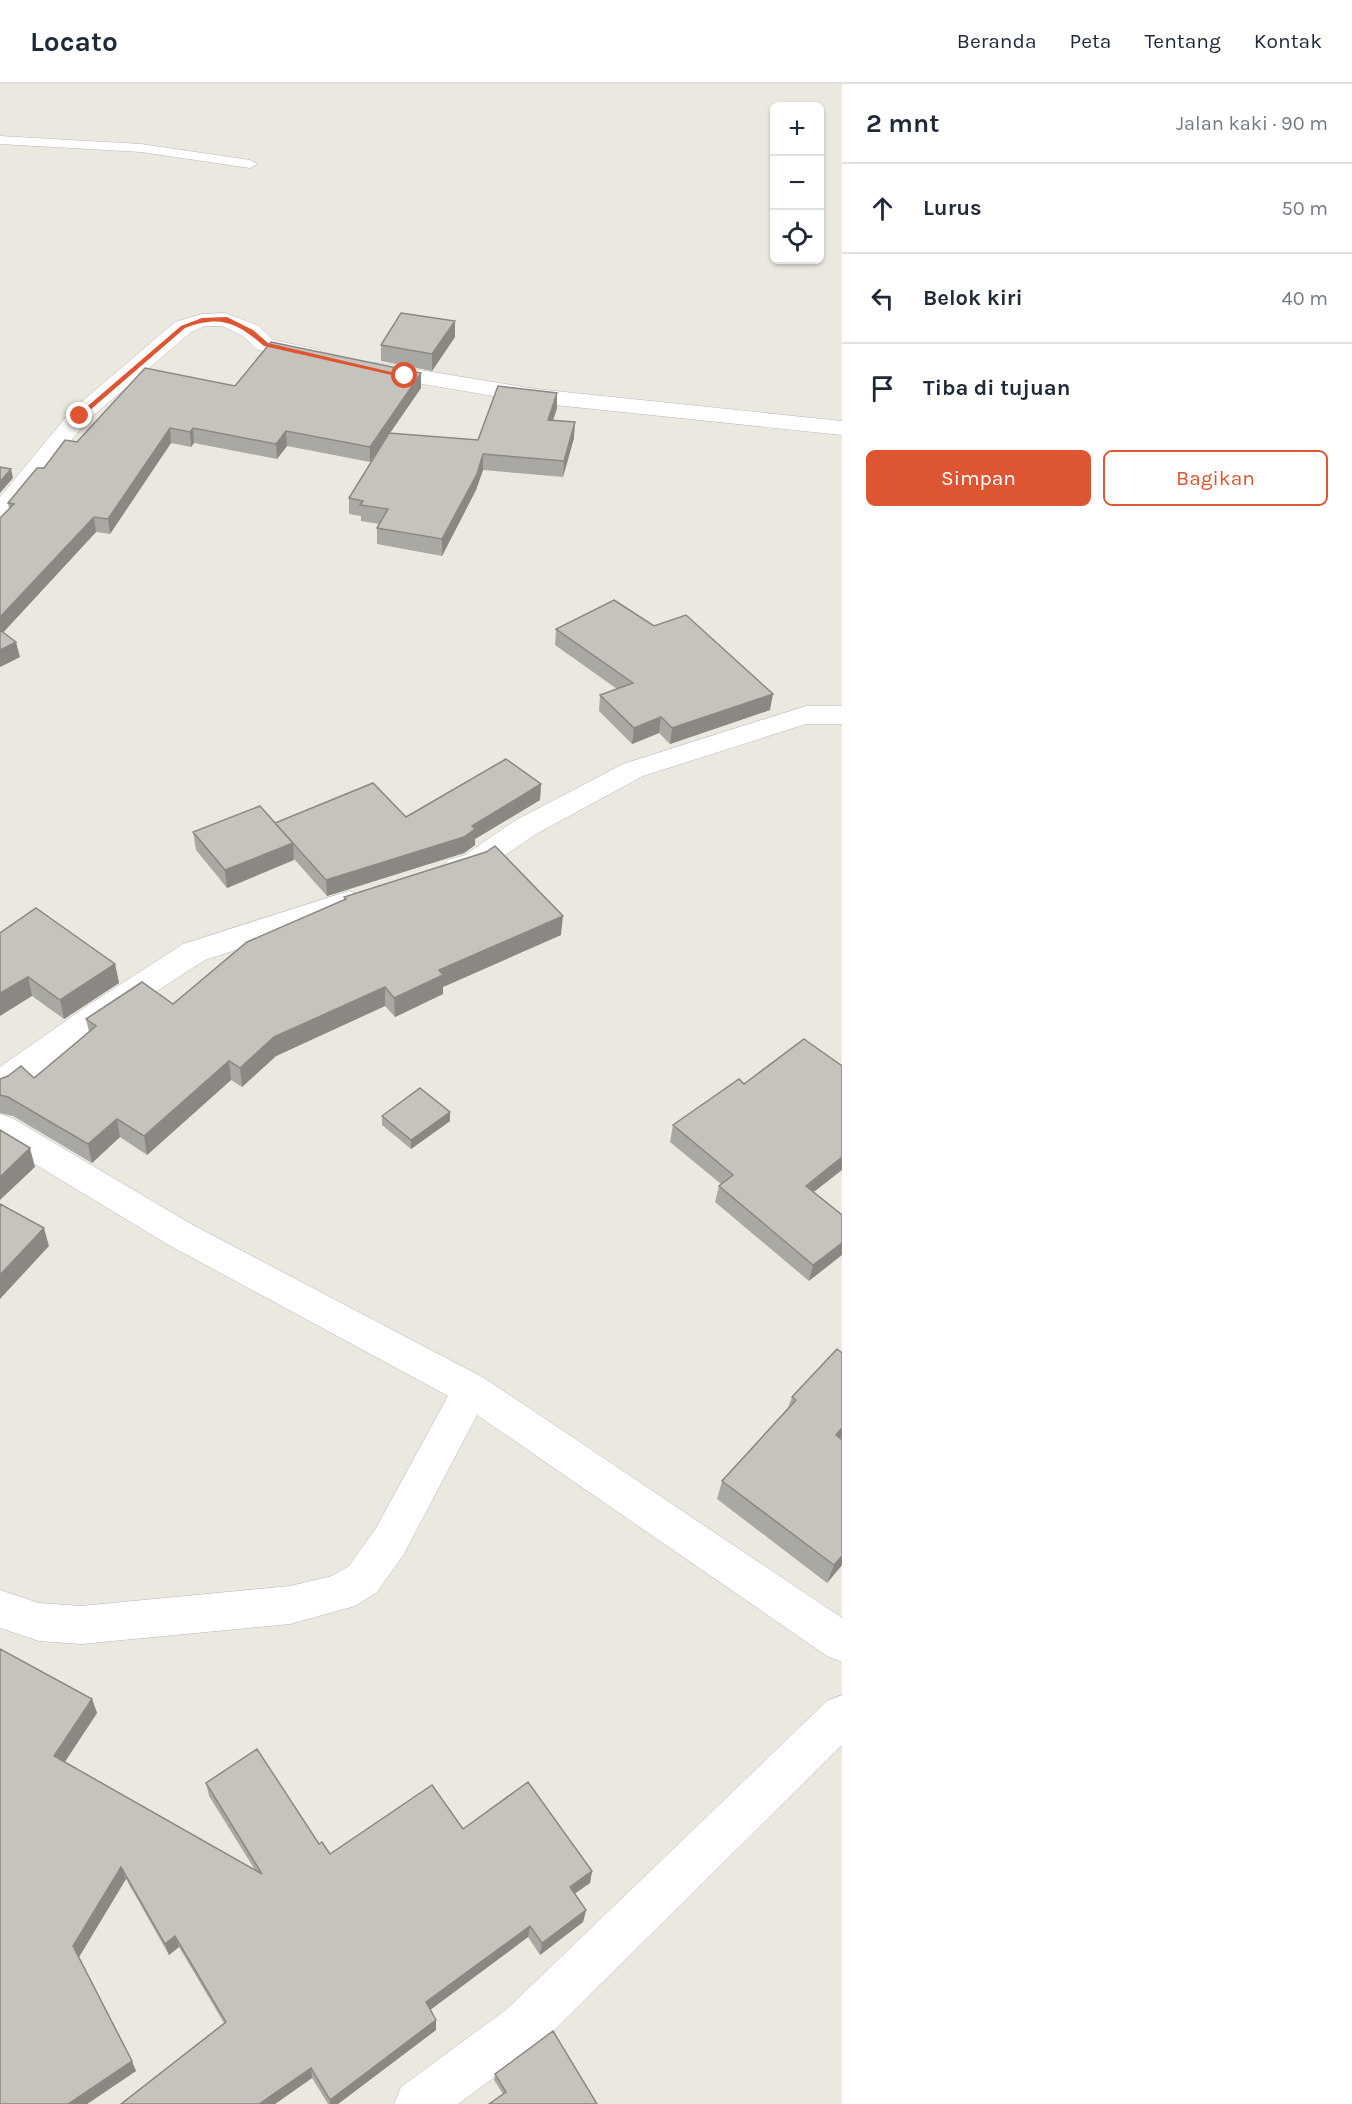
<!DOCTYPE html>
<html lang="id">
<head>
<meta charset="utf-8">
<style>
  :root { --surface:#fff; --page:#f6f6f7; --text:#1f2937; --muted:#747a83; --line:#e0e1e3; --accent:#de5532 }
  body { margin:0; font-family:Karla,sans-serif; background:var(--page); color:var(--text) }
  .controls { position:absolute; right:18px; top:18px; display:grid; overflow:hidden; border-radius:9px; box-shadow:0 2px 4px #0004 }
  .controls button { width:54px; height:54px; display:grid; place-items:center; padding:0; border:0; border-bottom:2px solid var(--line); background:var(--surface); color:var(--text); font:30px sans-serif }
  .stop { position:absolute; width:18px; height:18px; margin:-14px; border:4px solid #de5532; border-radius:50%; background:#fff }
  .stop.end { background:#de5532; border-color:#fff; box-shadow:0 2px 6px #0008 }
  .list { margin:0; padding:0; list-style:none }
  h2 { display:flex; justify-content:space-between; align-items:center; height:78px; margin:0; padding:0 24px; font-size:26px }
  h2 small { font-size:20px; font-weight:400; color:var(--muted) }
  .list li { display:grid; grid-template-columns:39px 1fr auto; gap:18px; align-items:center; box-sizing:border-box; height:90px; padding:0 24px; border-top:2px solid var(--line) }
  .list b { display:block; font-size:22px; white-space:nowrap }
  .list em { font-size:20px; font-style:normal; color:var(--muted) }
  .actions { display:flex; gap:12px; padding:18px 24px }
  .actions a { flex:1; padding:14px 0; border:2px solid var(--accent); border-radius:9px; text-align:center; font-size:21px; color:var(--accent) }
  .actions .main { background:var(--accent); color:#fff }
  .icon { flex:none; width:33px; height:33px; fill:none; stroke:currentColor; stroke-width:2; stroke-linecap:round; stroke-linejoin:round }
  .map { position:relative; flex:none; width:842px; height:2020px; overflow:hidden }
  header { display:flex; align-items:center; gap:36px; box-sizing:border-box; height:84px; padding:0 30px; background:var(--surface); border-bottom:2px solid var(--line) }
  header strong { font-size:28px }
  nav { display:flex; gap:33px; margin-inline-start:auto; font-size:21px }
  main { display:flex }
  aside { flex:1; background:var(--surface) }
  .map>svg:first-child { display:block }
</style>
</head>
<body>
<header>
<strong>Locato</strong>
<nav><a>Beranda</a><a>Peta</a><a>Tentang</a><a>Kontak</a></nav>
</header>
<main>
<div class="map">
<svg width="842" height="2020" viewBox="0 0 842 2020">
  <rect width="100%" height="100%" fill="#ebe9df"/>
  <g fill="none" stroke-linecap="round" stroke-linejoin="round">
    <g stroke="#b5b7bc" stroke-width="1">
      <path id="lane" d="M0,52L141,60L250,76L257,80L250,84L141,68L0,60Z"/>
    </g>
    <g stroke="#b5b7bc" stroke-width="1">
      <path id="street" d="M225,229L259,242L273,256L320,266L323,271L320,276L312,278L258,266L243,252L222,242H205L191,248L87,337L9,433L0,435V413L71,327L175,238L202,230Z
        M377,279L536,305L842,337V351L536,319L369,291L366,286L369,281Z
        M806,622H842V640H806L643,692L536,750L485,785L458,793L448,790L443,783L448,776L465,771L516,736L623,680Z
        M349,807L360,811L364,818L360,825L205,876L106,940L12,1009L0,1013V983L84,924L183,860Z
        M0,1030L12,1034L191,1140L484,1294L842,1534V1578L827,1572L477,1331L404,1470L377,1508L355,1522L290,1540L81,1560L39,1557L0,1544V1506L39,1519L81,1522L290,1502L332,1492L349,1482L376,1444L448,1312L167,1160L0,1059Z
        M842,1611V1661L541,1959L458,2020H394L401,2003L507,1925L827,1617Z"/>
    </g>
    <use href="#lane" fill="#fff" fill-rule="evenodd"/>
    <use href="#street" fill="#fff" fill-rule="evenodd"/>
  </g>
  <path fill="#aaa8a3" d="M455,253L432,287L381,277V261Z
    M235,302L421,304L390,349L478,356L557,324L553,336L574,354L563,393L483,386L476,406L442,472L377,460V444L379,440L361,437V432L349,430V414L380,363L370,378L287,362L277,375L194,359L191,363L171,359L110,450L96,448L3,548L20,573L0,583L9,424L8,419L44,384L77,358Z
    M556,545L770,626L670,660L659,649L632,660L599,627L600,611L617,605L555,561Z
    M541,700L540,716L475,755V761L464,769L327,812L294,775L227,804L196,766L193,748L275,739L406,733Z
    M344,813L561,851L443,903V910L395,933L385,922L276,972L242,1003L231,996L147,1071L120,1053L92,1079L13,1032L0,1029V995L34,994L89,948L86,935L173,920L344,816Z
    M0,849L115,880L119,899L64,935L32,912Z
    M744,1000L814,1108L842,1131L809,1197L715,1118L719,1102L721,1100L670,1058L673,1041Z
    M450,1028V1037L411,1065L382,1041V1032Z
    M837,1265L842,1481L827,1499L717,1415L722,1397L788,1324L792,1313Z
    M0,1565L92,1615L97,1629L65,1678L255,1786L209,1712L206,1699L319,1760L330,1770L463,1745L592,1787L590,1799L574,1810L586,1826L583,1838L540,1871L528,1853L430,1926L436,1936V1946L338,2020H328L312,1994L275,2020H121L224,1939L179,1863L169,1871L126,1795L79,1873L136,1987L87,2020H0Z
    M495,1990L597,2020L503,2010L494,1996Z"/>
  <path fill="#8b8884" d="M455,237V253L432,287V270Z
    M421,289V304L370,378V363Z
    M557,309V324L548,352V336Z
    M575,338L574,354L563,393L564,377Z
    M170,344L171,359L110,450L108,435Z
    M193,344L194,359L191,363L190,348Z
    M286,347L287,362L277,375L276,360Z
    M483,370V386L476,406L442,472V455Z
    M11,385L13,394L0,409V398Z
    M94,433L96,448L0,552V533Z
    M16,558L20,573L0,583V566Z
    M773,610L770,626L670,660L672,644Z
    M661,633L659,649L632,660L634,644Z
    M541,700L540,716L475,755V761L464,769L327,812L326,796L472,742Z
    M293,759L294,776L227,804L225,786Z
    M563,832L561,851L443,903V910L395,933L394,914L439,886Z
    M115,880L119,899L64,935L60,916Z
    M28,893L32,912L0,932V909Z
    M385,903V922L276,972L242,1003L240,984L274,953Z
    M229,977L231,996L147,1071L144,1052Z
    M450,1028V1037L411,1065V1056Z
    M117,1035L120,1053L92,1079L88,1060Z
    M30,1064L35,1083L0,1116V1093Z
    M842,1073V1086L801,1118L806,1102Z
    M44,1144L49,1162L0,1215V1191Z
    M842,1159V1171L809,1197L813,1181Z
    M842,1344V1355L836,1351Z
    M842,1472V1481L827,1499L834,1481Z
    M92,1615L97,1629L60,1685L54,1672Z
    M121,1783L126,1795L79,1873L73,1862Z
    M592,1787L590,1799L567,1815L570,1803Z
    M586,1826L583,1838L540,1871L542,1859Z
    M530,1842L528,1853L426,1929V1918Z
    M175,1852L179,1863L169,1871L165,1860Z
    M436,1936V1946L338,2020H330V2016Z
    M132,1977L136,1987L87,2020H68Z
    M311,1984L312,1994L275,2020H259Z"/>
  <path fill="#c6c3bd" stroke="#8b8884" stroke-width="1.5" d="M401,229L455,237L432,270L381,261Z
    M271,258L421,289L370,363L286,347L276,360L193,344L190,348L170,344L108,435L94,433L0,533V434L14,420L8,419L37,384H44L65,356L77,358L145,284L235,302Z
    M498,302L557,309L548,336L575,338L564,377L483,370L477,390L442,455L377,444L388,425L360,421L363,417L349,414L389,349L478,356Z
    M0,383L11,385L0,398Z
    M614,516L654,542L686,531L773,610L672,644L661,633L634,644L600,611L633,599L556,545Z
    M0,546L16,558L0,566Z
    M506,675L541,700L472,742L475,745L464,753L326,796L275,739L373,699L406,733Z
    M260,722L293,759L225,786L193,748Z
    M495,762L563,832L439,886L443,891L394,914L385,903L274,953L240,984L229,977L144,1052L117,1035L88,1060L8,1013L0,1011V995L8,992L21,982L34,994L96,942L86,935L142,898L173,920L247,858L346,815L344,813L486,768Z
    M36,824L115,880L60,916L28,893L0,909V849Z
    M804,955L842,982V1073L806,1102L842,1131V1159L813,1181L719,1102L733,1091L673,1041L739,995L744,1000Z
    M420,1004L450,1028L411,1056L382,1032Z
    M0,1046L30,1064L0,1093Z
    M0,1120L44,1144L0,1191Z
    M837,1265L842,1269V1344L836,1351L842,1356V1472L834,1481L722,1397L796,1316L792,1313Z
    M0,1565L92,1615L54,1672L262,1790L206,1699L257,1665L319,1760L322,1758L330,1770L432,1701L463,1745L528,1698L592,1787L570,1803L586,1826L542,1859L530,1842L426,1918L436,1936L330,2016L311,1984L259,2020H121L226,1938L175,1852L165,1860L121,1783L73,1862L132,1977L68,2020H0Z
    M553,1947L597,2020H489L506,2008L495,1990Z"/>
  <path fill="#de5532" d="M227,233L253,246L268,259L408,292L405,294L264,262C236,238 220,231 185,244L82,333L76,332L181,242L202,234Z"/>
</svg>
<div class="controls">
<button>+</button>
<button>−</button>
<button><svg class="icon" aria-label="locate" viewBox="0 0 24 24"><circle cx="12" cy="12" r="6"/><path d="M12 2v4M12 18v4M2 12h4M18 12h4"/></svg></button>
</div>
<div class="stop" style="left:405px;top:292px"></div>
<div class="stop end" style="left:80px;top:332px"></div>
</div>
<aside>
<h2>2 mnt<small>Jalan kaki · 90 m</small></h2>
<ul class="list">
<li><svg class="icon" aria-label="ahead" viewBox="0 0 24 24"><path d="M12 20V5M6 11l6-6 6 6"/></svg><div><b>Lurus</b></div><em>50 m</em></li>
<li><svg class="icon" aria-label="left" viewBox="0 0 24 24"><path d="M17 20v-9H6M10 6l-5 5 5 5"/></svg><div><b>Belok kiri</b></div><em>40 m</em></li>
<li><svg class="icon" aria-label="arrive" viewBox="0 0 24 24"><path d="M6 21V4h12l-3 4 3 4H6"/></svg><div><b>Tiba di tujuan</b></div></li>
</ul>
<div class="actions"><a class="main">Simpan</a><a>Bagikan</a></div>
</aside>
</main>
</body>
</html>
